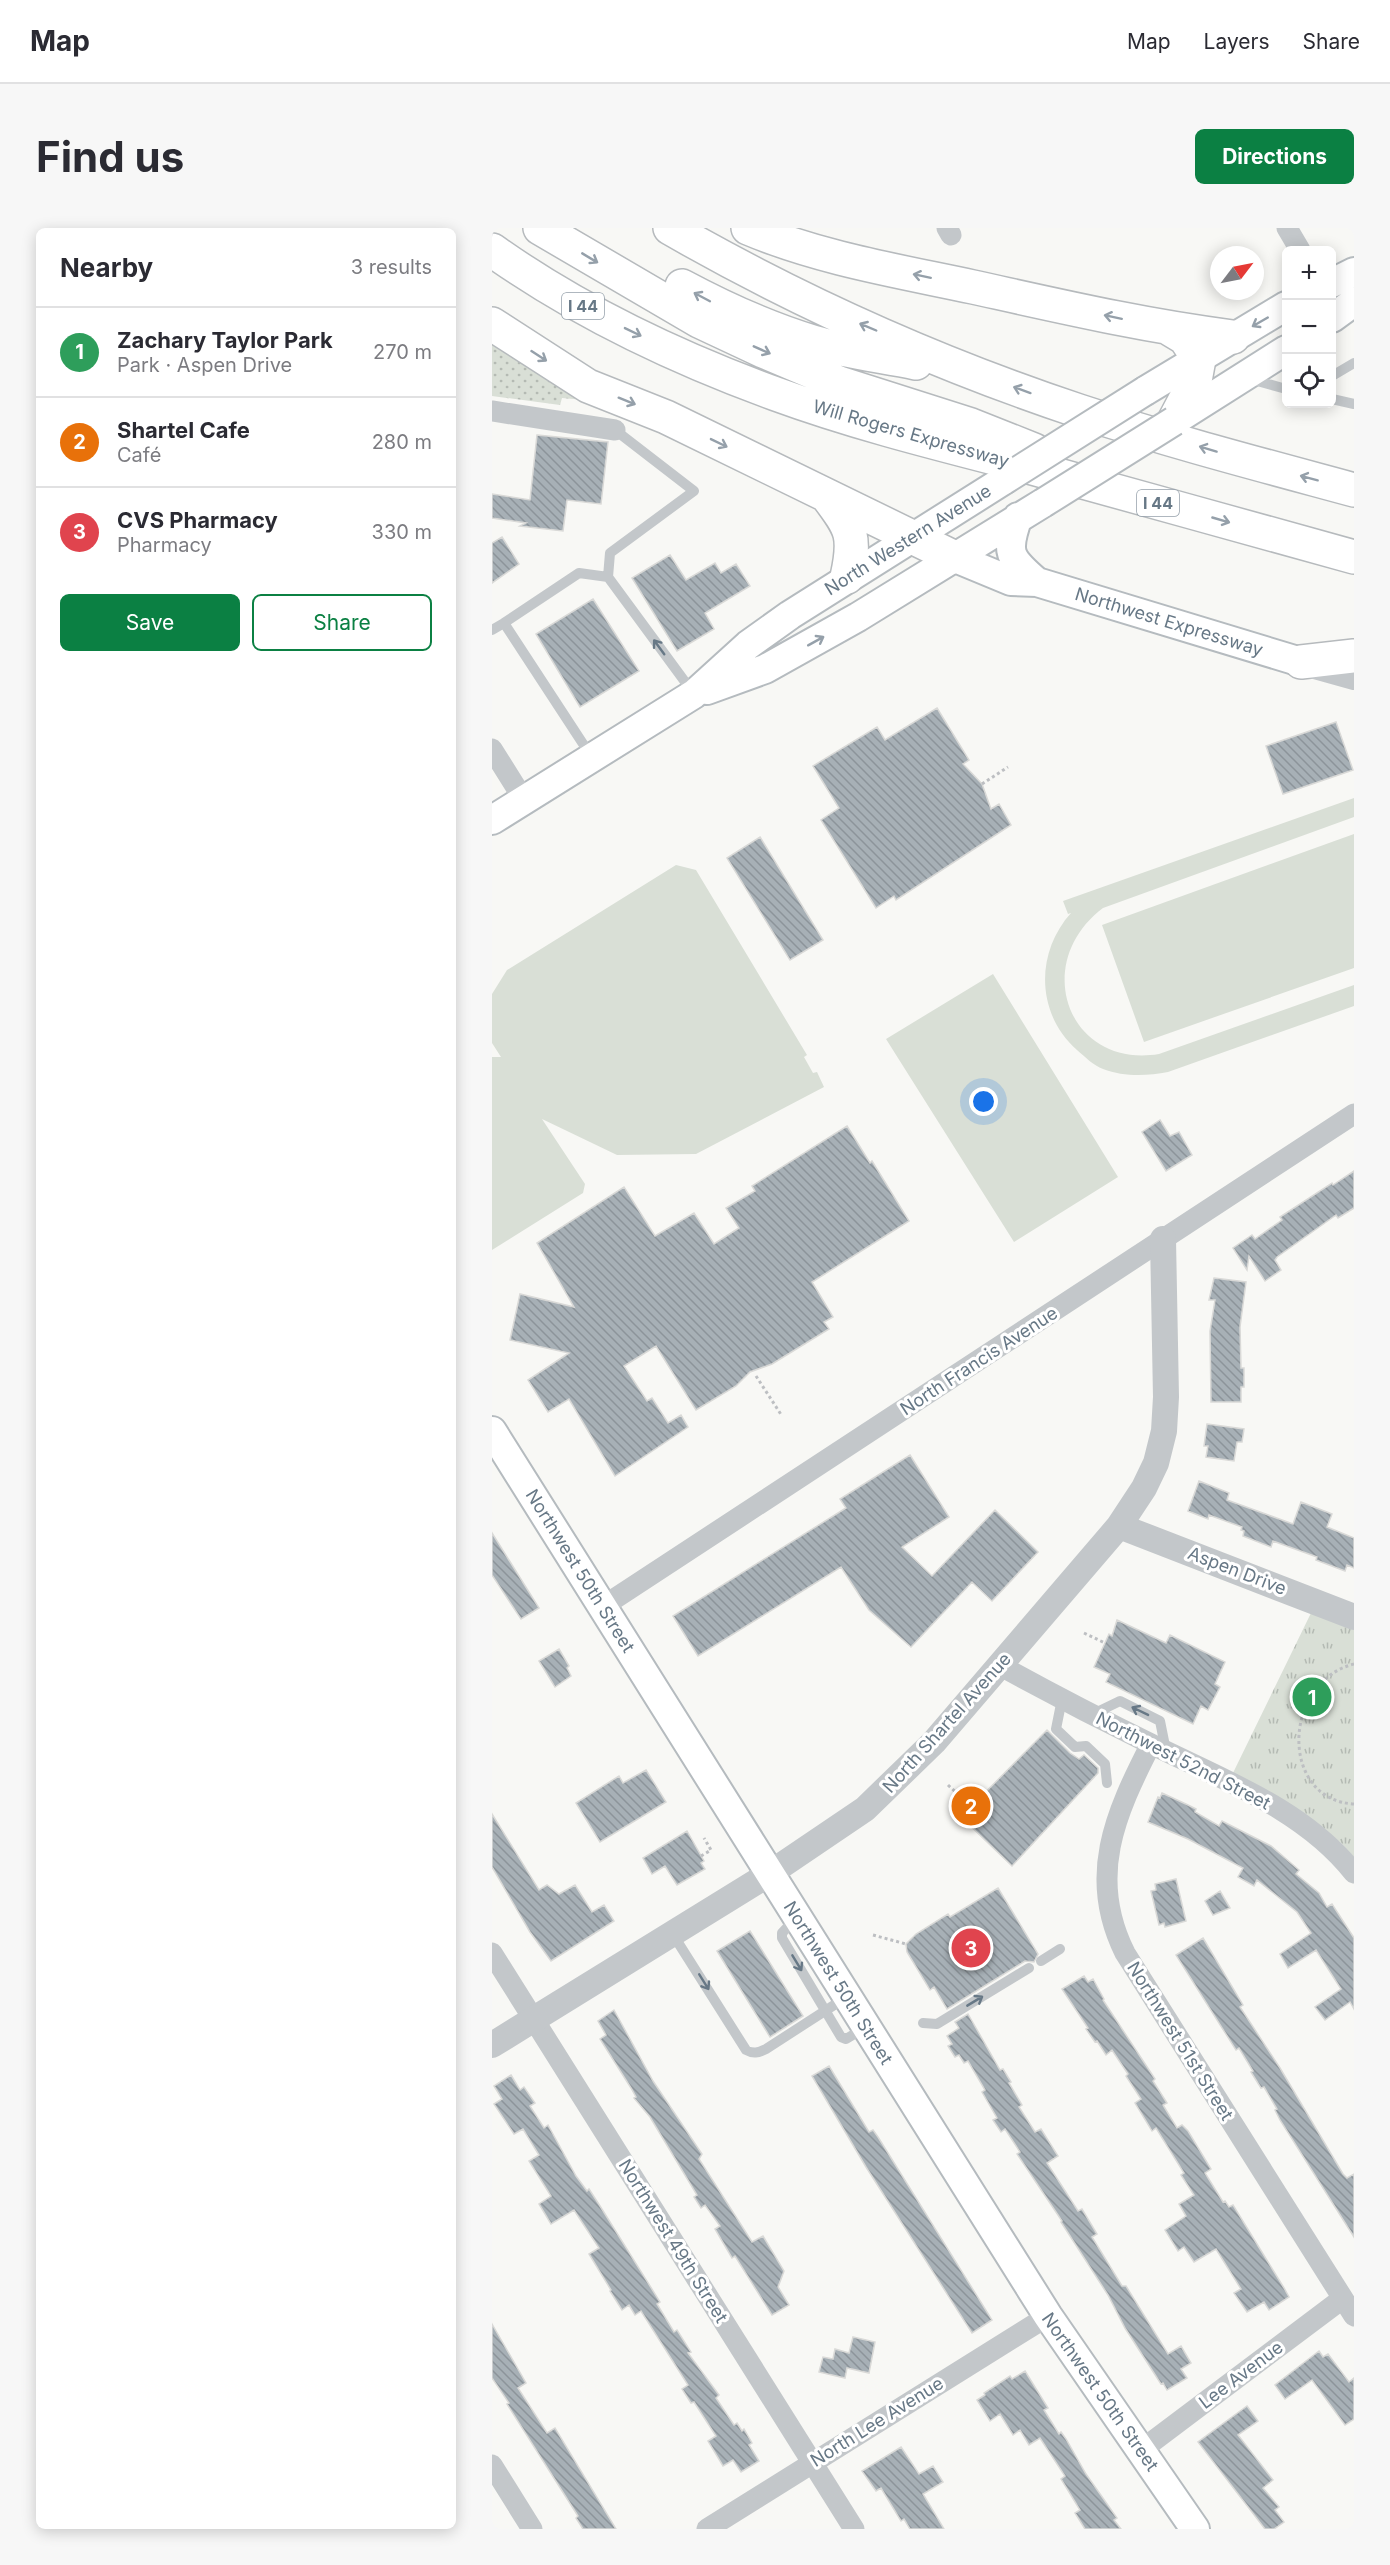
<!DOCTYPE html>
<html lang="en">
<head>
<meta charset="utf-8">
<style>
  :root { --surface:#fff; --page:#f7f7f7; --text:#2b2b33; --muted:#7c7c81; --line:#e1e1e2; --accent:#0b8043 }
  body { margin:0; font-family:Inter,sans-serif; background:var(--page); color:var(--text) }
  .controls { position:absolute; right:18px; top:18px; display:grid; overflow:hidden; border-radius:9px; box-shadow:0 3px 15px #0003 }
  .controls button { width:54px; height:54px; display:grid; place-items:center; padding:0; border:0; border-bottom:2px solid var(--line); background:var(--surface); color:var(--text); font:30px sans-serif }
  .compass { position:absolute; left:718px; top:18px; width:54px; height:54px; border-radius:50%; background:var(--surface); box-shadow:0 3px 15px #0003; rotate:58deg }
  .you { position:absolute; left:492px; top:874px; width:21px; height:21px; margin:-15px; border:4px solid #fff; border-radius:50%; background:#1a73e8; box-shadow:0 0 0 9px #1a73e833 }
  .badge { display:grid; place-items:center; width:39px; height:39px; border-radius:50%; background:var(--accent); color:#fff; font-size:20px; font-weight:700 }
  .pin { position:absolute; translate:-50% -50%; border:3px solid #fff; box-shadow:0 2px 6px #0006 }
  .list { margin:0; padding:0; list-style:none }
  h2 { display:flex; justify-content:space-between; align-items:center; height:78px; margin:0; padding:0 24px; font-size:26px }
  h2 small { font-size:20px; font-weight:400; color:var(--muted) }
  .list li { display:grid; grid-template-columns:39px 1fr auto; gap:18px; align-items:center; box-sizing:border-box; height:90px; padding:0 24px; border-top:2px solid var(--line) }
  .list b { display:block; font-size:22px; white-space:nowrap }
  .list p { margin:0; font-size:20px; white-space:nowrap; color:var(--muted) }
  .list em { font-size:20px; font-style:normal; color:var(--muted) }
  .actions { display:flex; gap:12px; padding:18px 24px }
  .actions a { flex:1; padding:14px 0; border:2px solid var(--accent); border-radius:9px; text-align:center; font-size:21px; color:var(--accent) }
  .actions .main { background:var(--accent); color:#fff }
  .icon { flex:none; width:33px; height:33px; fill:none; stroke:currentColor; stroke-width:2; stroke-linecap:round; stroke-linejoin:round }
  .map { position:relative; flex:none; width:862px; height:2301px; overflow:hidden; border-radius:9px }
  header { display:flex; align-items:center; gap:36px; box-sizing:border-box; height:84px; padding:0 30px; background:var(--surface); border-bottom:2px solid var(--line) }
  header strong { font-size:28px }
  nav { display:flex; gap:33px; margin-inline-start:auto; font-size:21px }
  .intro { display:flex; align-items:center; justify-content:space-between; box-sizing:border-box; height:144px; padding:0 36px }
  h1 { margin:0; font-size:42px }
  .button { padding:15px 27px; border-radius:9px; background:var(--accent); color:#fff; font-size:21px; font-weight:700 }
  main { display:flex; gap:36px; padding:0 36px }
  aside { flex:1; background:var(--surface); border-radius:9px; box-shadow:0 3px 15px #0003 }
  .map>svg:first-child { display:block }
</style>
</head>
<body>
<header>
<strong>Map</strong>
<nav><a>Map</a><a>Layers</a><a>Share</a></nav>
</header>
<div class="intro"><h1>Find us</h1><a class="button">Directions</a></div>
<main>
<aside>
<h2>Nearby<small>3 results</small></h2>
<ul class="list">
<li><span class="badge" style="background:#2e9e5b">1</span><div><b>Zachary Taylor Park</b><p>Park · Aspen Drive</p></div><em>270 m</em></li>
<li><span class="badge" style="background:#e8710a">2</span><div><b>Shartel Cafe</b><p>Café</p></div><em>280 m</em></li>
<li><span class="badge" style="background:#e0444e">3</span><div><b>CVS Pharmacy</b><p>Pharmacy</p></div><em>330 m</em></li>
</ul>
<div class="actions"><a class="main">Save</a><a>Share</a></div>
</aside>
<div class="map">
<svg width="862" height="2301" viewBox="0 0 862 2301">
  <defs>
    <pattern id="grass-dots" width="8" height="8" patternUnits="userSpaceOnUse" patternTransform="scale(1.5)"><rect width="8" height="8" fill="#d9dfd6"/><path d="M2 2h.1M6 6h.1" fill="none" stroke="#b4bab3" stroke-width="1.8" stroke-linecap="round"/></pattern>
    <pattern id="park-tufts" width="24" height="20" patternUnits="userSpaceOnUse" patternTransform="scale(1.5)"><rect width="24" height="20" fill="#d9dfd6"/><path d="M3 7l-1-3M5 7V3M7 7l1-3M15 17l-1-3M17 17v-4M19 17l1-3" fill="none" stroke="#b4bab3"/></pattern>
    <pattern id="building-back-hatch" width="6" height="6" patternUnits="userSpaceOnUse" patternTransform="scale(1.5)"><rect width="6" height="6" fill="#a7b0b6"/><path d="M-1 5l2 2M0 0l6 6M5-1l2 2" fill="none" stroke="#8c949a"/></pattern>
  </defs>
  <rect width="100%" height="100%" fill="#f8f8f5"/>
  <path fill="url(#grass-dots)" d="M0,105L116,174L70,170L68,177L0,168Z"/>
  <path fill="url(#park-tufts)" d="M819,1385L862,1402V1629L848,1614L739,1549Z"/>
  <path fill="#d9dfd6" d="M862,570V589L611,680C538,735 576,841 667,826L862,757V778L676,844C655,848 632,849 611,841C602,838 592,828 585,822C544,786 543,725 579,685L576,686L571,673Z
    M862,606V740L652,814L610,697Z
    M184,637L204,642L315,827L312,829L321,845L325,844L332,859L204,926L125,927L50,891L93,956L91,965L0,1022V829H9L0,815V766L15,742Z
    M501,746L626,949L522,1014L394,811Z"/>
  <path fill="url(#building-back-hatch)" stroke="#d9d9d7" stroke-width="1.5" d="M45,207L116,214L109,276L75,272L71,303L28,298L34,295L0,290V266L38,272Z
    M10,309L27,336L0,355V315Z
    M178,327L194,352L223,335L229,345L244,336L258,358L213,385L222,401L185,423L140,350Z
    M101,371L147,443L88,479L44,406Z
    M445,480L477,532L471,536L490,556L499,581L507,576L519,597L404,672L402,668L384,680L329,592L347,580L321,538L385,499L393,512Z
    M844,494L861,542L791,566L774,518Z
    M268,609L331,712L298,732L235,630Z
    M668,892L678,908L687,904L700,927L674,943L650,904Z
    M355,898L378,935L380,933L417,993L320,1054L341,1089L332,1094L337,1101L280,1136L258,1144L244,1158L204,1182L164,1118L132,1138L155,1173L160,1170L176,1195L189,1187L196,1199L123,1248L77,1171L56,1184L36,1152L77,1125L18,1112L28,1066L82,1079L45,1015L132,959L163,1008L202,985L222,1016L247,1000L234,980L263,963L260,958Z
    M862,943V980L846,990L844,987L785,1029L783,1032L789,1042L773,1053L757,1028L755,1042L741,1020L760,1007L763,1011L790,992L788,989L840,955L841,957Z
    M722,1050L754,1054L748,1099L749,1140H752V1159H749V1174H719L718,1103L723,1072H717Z
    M715,1196L752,1201L750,1214H745L742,1233L714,1229L716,1218H712Z
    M418,1227L457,1289L410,1319L440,1348L503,1282L546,1324L500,1373L480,1354L419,1419L377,1382L349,1339L206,1428L181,1388L354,1280L348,1271Z
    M707,1253L737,1265L735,1272L801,1296L809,1274L840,1286L835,1299L862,1310V1340L855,1337L853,1343L824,1332L825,1329L781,1313L779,1319L751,1308L752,1303L749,1302L750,1299L717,1287L716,1291L696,1283Z
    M0,1305L47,1380L29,1391L0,1347Z
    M625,1392L674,1415L678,1407L733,1434L723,1456L728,1459L716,1482L709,1478L701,1496L614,1454L618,1446L602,1439L617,1406L620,1408Z
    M67,1421L77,1438L75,1440L79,1448L63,1459L47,1433Z
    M555,1502L578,1525L587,1531L592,1527L606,1540V1545L520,1638L469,1589Z
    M154,1542L174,1574L108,1614L84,1575L127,1548L131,1555Z
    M670,1565L696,1577L704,1581L703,1584L727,1598L730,1593L779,1618L807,1642L804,1646L827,1665L835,1679L840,1676L862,1710V1781L858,1774L833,1792L823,1779L849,1761L824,1722L796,1740L788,1726L819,1705L805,1684L765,1652L762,1658L746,1649L751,1640L696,1611L656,1594L666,1569L668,1570Z
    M0,1586L47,1662L55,1657L67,1666L83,1657L100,1684L112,1677L122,1693L59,1733L38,1704L0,1639Z
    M195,1603L212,1633L209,1635L213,1641L185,1657L173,1638L160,1646L151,1630Z
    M684,1651L694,1693L673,1699L672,1695L667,1697L659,1663L664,1662L663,1656Z
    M506,1660L546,1726L542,1734L533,1733L455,1781L442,1759L438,1762L415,1724L414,1716L424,1706L456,1686L458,1689Z
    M728,1663L738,1680L721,1687L713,1673Z
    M258,1703L311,1788L278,1809L225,1723Z
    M711,1710L751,1777L748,1779L788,1840L851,1946L855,1950L862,1946V2009L788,1892L783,1882L785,1881L772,1859L769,1860L759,1844L761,1843L747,1820L744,1822L684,1727Z
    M592,1748L596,1754L601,1751L612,1771L611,1772L663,1851L661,1853L675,1875L671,1877L685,1900L690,1897L696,1903L719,1941L713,1945L731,1974L733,1973L737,1979L741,1977L792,2060L797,2069L777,2082L772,2074L755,2084L742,2065L749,2061L724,2021L702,2034L692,2019L686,2023L673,2002L694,1988L687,1976L702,1967L689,1947L692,1945L664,1900L660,1903L643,1875L649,1871L634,1848L636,1846L620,1822L614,1827L605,1813L603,1814L594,1801L596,1800L570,1761Z
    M122,1782L161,1853L210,1926L207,1931L260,2014L271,2008L292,2043L286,2059L297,2077L280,2087L243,2028L240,2030L233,2018L223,2001L228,1998L213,1977L209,1980L202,1969L205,1967L158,1889L142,1870L144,1869L139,1860L108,1811L114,1807L106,1793Z
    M476,1786L508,1842L511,1841L519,1854L517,1855L530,1877L527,1879L543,1904L549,1901L566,1928L555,1935L586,1983L590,1981L605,2006L600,2009L630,2058H634L676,2126L689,2118L699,2135L689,2141L695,2150L675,2162L671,2155L669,2156L633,2100L616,2067L569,1994L570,1993L525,1926L528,1924L513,1901L509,1904L501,1892L505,1890L490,1864L493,1862L476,1833L472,1835L467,1827L463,1829L456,1818L460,1816L455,1808L467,1800L463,1794Z
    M337,1838L377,1904L381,1902L386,1909L500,2092L480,2105L374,1939L320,1848Z
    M19,1847L28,1862L32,1859L43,1875L38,1878L52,1900L56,1897L84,1948L95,1963L97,1961L108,1978L168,2074L165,2076L182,2104L185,2102L199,2124L196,2125L227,2167L224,2170L242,2197L245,2195L250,2203L252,2201L260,2215L257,2217L267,2233L249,2244L241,2232L231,2238L216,2213L224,2208L202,2174L199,2175L190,2161L196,2157L149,2083L143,2087L137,2077L130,2082L118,2063L119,2062L97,2026L107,2020L82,1982L59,1996L47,1976L59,1968L37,1933L47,1927L31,1901L22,1906L2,1876L10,1871L2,1858Z
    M0,2096L34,2155L26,2160L55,2205L63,2200L124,2301H91L84,2290L86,2288L15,2176L17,2175L0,2150Z
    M361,2109L383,2114L377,2145L355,2140L353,2150L327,2144L331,2129L341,2131L343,2121L357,2125Z
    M827,2123L831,2129L836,2126L857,2154L862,2150V2191L853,2197L820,2152L793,2171L783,2157Z
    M533,2143L556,2180L552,2182L567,2206L569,2204L574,2211L594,2246L625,2290L622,2292L629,2301H593L583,2285L588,2282L569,2251L573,2248L548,2210L537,2217L528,2202L521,2207L508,2186L498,2193L485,2172L493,2167L492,2165L518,2148L520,2151Z
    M755,2178L766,2193L746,2207L781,2252L771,2260L787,2279L783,2282L792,2294L782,2301H773L706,2214Z
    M409,2219L427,2246L441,2238L451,2254L431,2266L452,2301H418L412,2291L409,2293L389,2260L384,2263L370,2243Z"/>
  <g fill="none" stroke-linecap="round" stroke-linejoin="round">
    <g stroke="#b5bbbf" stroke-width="32">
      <path id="secondary" d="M840,55L862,44
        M840,90L862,74
        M653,163L794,78
        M682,193L794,122
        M526,289C513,325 517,330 545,354
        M461,329L519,353L545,354L809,434
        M215,462L273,441L366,389L551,275
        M0,592L202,466L256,417L298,387L512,252
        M0,1203L556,2088L703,2301"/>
    </g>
    <g stroke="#b6babd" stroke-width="36">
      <path id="motorway" d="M48,0L207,93L271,123L347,155L479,197L542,222
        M178,0C307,74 446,136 587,183C678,213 770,237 862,262
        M256,0C327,30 406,43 481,59C567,78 653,98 741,109
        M0,22C86,83 185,130 284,166C366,196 452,217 537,239C645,269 754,299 862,329
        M190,58C231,80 275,100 321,114C354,124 390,128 424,135
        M0,96L96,158L174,189L461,329
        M678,101L693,110L707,131L703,153L682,193
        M335,268C360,301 364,308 355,349
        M809,434L862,428"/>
    </g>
    <path stroke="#bdbfc2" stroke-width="3" stroke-dasharray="3 3" stroke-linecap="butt" d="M490,556L516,539
      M264,1148L290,1188
      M592,1405L613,1415
      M862,1436C790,1454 787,1572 862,1576
      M456,1557L479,1578
      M209,1628L219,1622L212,1610
      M381,1707L414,1716"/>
    <path stroke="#c3c7ca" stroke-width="10" d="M840,148L862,135
      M758,151L794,161
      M840,171L862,176
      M123,202L202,263L118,325L116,349L202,466
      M0,402L12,395
      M99,528L12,395L87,345L116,349
      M570,1471L564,1501L583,1519L594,1518L613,1536L615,1555
      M599,1487L628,1473L668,1493L674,1523
      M305,1689L290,1705V1710L349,1809L354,1811L374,1799
      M180,1705L254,1822C261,1826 266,1825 274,1821L353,1770
      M549,1733L568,1721
      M431,1795L445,1796L537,1740"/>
    <path stroke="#c3c7ca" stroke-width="21" d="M455,0L459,7
      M795,0L808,22
      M0,183L123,202
      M0,521L32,572
      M110,1379L862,886
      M509,1438C558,1465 608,1491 659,1516C729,1551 812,1581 862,1645
      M659,1516C623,1586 595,1649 633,1725L862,2088
      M0,1725L362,2301
      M648,2223L850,2071
      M0,2237L40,2301
      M215,2301L556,2088"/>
    <path stroke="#c3c7ca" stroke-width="26" d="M819,437L862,449
      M627,1298L862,1389
      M0,1817L277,1646L373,1581L442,1514L627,1298L652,1260L664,1235L672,1203L674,1169L671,1011"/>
    <use href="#secondary" stroke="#fff" stroke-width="28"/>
    <use href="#motorway" stroke="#fff" stroke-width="33"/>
    <g stroke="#b5bbbf" stroke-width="32" stroke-linecap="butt">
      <path id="secondary-bridge" d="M512,252L653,163
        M551,275L682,193"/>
    </g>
    <use href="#secondary-bridge" stroke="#fff" stroke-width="28"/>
  </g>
  <defs><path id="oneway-shaft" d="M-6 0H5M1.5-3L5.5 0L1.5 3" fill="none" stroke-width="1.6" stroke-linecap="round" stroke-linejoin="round" transform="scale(1.5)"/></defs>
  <g stroke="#95a0aa">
    <use href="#oneway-shaft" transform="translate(98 30) rotate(31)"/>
    <use href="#oneway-shaft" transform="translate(430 48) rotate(-168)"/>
    <use href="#oneway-shaft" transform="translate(210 69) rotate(-152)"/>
    <use href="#oneway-shaft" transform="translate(621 89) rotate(-168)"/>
    <use href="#oneway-shaft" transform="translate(768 94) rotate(150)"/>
    <use href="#oneway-shaft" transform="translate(376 99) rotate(-157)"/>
    <use href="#oneway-shaft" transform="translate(141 104) rotate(26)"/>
    <use href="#oneway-shaft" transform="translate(270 122) rotate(24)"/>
    <use href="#oneway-shaft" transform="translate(47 128) rotate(33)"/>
    <use href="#oneway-shaft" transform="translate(530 162) rotate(-160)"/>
    <use href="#oneway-shaft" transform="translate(135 173) rotate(22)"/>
    <use href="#oneway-shaft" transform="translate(227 215) rotate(26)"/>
    <use href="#oneway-shaft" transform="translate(716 221) rotate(-163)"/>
    <use href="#oneway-shaft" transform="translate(817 250) rotate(-165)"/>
    <use href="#oneway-shaft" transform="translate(729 292) rotate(16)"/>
    <use href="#oneway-shaft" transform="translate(324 413) rotate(-29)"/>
  </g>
  <g stroke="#677886">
    <use href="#oneway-shaft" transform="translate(167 419) rotate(-126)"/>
    <use href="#oneway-shaft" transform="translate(648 1483) rotate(-154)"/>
    <use href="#oneway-shaft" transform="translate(305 1735) rotate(59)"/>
    <use href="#oneway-shaft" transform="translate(212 1754) rotate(58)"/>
    <use href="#oneway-shaft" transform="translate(483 1773) rotate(-31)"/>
  </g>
  <g text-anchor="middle" stroke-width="6" stroke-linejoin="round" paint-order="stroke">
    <g fill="#fff" stroke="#95a0aa" stroke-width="1.5">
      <rect x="70" y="65" width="42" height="26" rx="4.5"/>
      <rect x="645" y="262" width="42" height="26" rx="4.5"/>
    </g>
    <g font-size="16" font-weight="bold" fill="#677886">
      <text x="91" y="84">I 44</text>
      <text x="666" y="281">I 44</text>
    </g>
    <g font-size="18" fill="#677886" stroke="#fff">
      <text transform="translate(419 206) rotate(16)" y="6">Will Rogers Expressway</text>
      <text transform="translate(416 312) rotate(-32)" y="6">North Western Avenue</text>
      <text transform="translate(677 394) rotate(17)" y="6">Northwest Expressway</text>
      <text transform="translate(487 1133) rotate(-33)" y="6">North Francis Avenue</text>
      <text transform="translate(88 1343) rotate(58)" y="6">Northwest 50th Street</text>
      <text transform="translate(745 1343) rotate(21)" y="6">Aspen Drive</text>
      <text transform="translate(455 1495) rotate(-48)" y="6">North Shartel Avenue</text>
      <text transform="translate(691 1533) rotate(27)" y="6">Northwest 52nd Street</text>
      <text transform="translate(346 1755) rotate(58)" y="6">Northwest 50th Street</text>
      <text transform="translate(688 1813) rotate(58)" y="6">Northwest 51st Street</text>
      <text transform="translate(181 2013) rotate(58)" y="6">Northwest 49th Street</text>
      <text transform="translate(749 2147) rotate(-37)" y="6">Lee Avenue</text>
      <text transform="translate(608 2164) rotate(55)" y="6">Northwest 50th Street</text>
      <text transform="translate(385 2194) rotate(-32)" y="6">North Lee Avenue</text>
    </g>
  </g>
</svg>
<div class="controls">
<button>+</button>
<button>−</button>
<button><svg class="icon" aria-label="locate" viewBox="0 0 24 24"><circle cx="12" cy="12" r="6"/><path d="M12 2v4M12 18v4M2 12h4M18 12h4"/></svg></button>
</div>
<svg class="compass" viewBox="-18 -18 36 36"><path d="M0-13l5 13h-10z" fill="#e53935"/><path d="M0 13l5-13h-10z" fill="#7c7c81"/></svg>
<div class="you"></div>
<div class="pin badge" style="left:820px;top:1469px;background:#2e9e5b">1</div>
<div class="pin badge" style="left:479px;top:1578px;background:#e8710a">2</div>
<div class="pin badge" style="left:479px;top:1720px;background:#e0444e">3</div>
</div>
</main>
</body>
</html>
